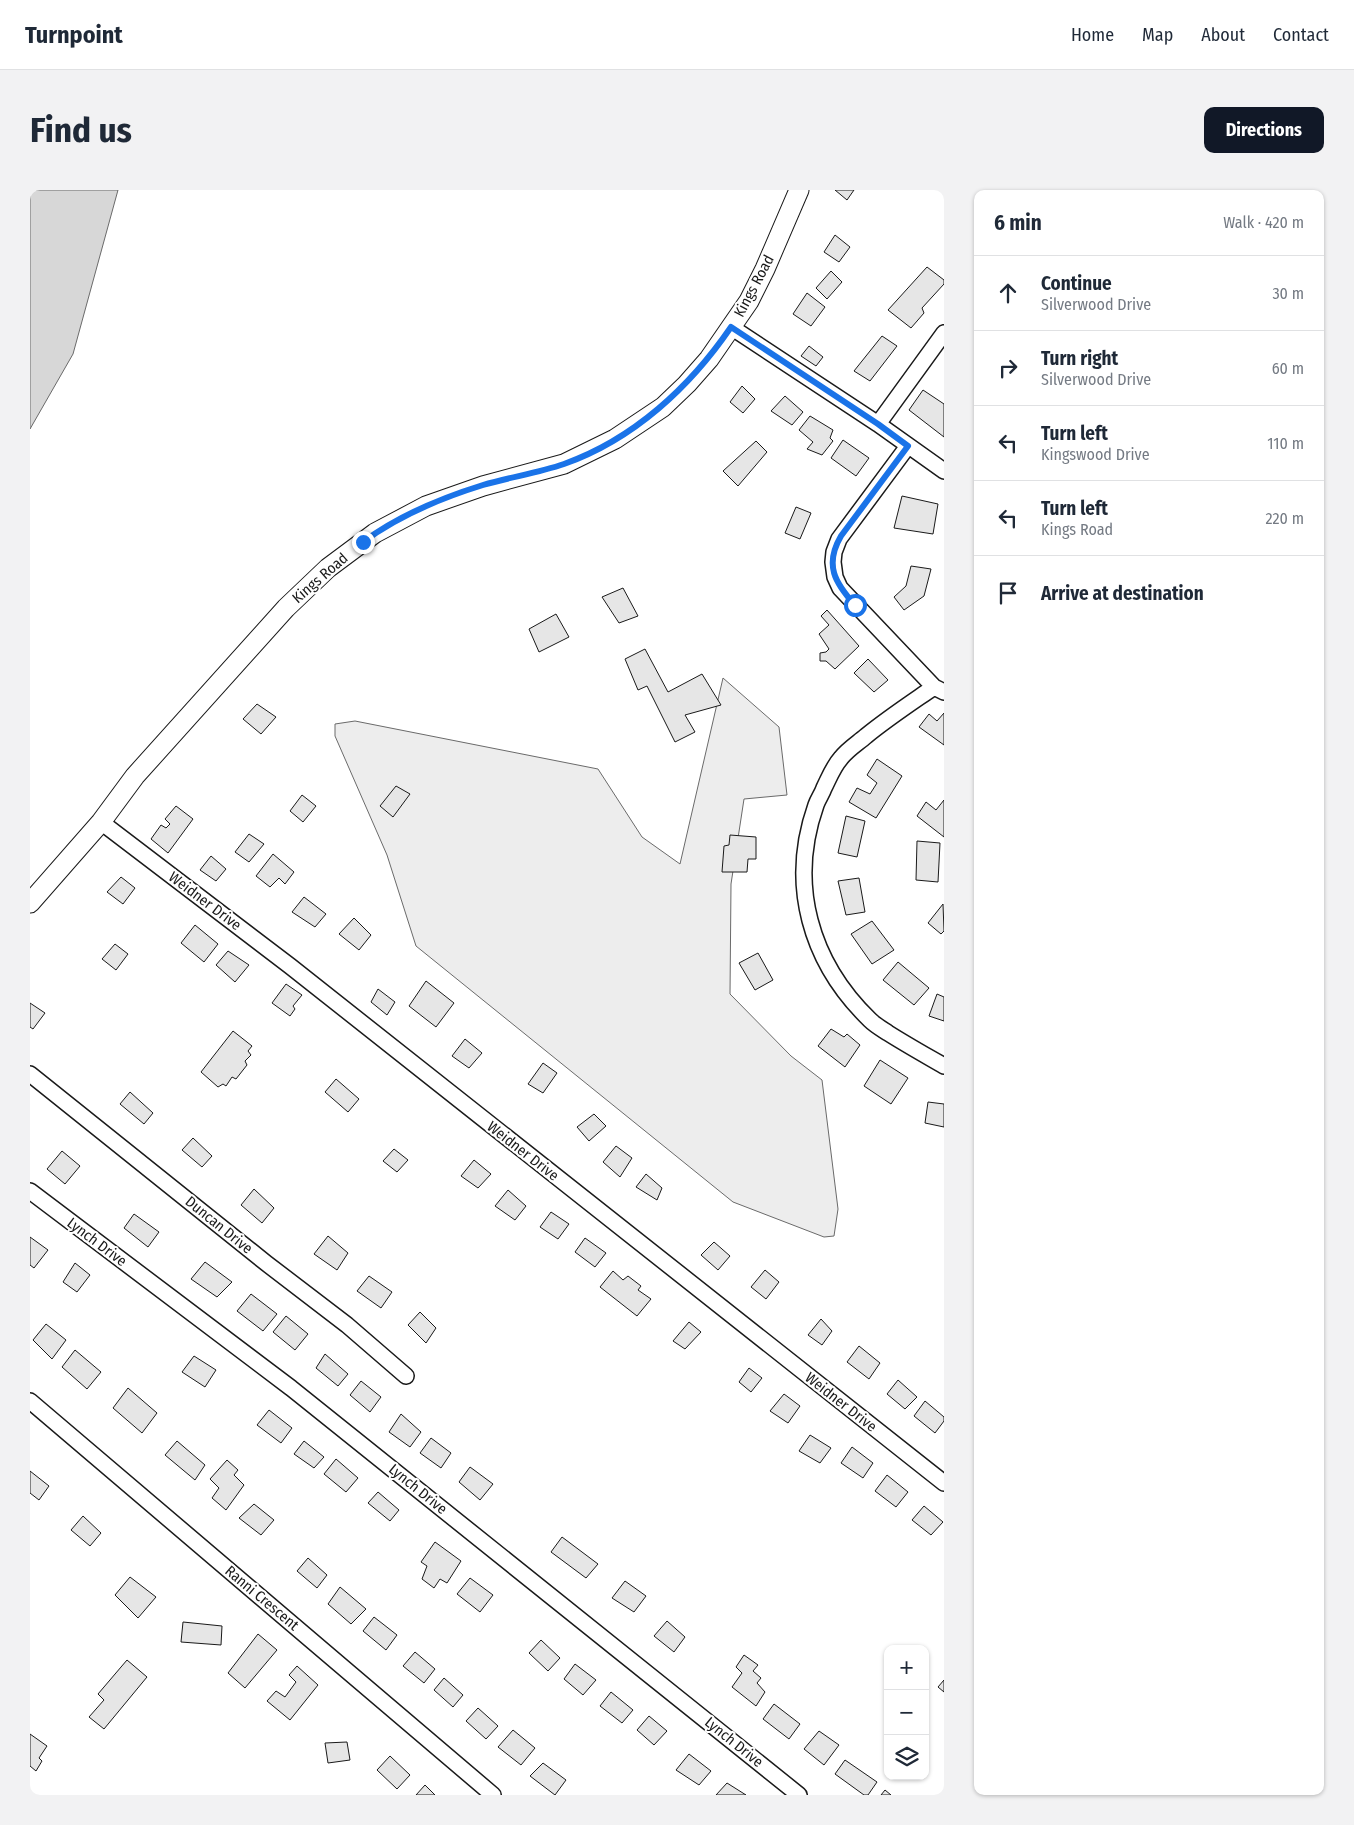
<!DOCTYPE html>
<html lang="en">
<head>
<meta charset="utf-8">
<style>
  :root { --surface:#fff; --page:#f2f2f3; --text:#1f2937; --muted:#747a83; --line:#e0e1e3; --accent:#111827 }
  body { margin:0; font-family:"Fira Sans Condensed",sans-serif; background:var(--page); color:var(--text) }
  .controls { position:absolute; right:15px; bottom:15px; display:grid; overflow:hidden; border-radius:10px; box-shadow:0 1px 4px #0004 }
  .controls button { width:45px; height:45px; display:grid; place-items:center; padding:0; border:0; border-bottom:1px solid var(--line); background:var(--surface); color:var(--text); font:25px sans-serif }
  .stop { position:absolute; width:15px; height:15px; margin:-11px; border:4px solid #1a73e8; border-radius:50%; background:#fff }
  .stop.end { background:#1a73e8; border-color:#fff; box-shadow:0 1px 5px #0008 }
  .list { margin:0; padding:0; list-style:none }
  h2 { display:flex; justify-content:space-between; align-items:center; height:65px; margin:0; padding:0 20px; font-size:21px }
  h2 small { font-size:16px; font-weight:400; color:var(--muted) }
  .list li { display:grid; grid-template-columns:32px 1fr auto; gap:15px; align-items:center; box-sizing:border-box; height:75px; padding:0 20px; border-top:1px solid var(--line) }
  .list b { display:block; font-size:19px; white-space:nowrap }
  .list p { margin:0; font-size:16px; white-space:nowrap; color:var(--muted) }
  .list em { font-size:16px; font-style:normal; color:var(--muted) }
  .icon { flex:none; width:28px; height:28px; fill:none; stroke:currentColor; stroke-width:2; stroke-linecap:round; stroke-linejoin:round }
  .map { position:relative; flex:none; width:914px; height:1605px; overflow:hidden; border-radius:10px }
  header { display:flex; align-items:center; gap:30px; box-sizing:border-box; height:70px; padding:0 25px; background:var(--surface); border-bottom:1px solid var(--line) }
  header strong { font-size:24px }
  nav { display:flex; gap:28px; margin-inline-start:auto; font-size:18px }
  .intro { display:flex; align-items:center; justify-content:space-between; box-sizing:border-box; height:120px; padding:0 30px }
  h1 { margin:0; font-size:35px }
  .button { padding:12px 22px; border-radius:10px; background:var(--accent); color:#fff; font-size:18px; font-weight:700 }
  main { display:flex; gap:30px; padding:0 30px }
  aside { flex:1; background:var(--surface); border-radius:10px; box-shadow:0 1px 4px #0004 }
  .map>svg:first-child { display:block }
</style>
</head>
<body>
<header>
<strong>Turnpoint</strong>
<nav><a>Home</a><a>Map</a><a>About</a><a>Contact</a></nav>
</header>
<div class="intro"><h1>Find us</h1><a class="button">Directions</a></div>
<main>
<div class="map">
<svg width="914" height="1605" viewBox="0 0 914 1605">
  <rect width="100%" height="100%" fill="#fff"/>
  <path fill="#ededed" stroke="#6a6a6a" d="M693,488L749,537L757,605L714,609L701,694L700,804L761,866L792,890L808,1019L804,1046L794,1047L703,1012L386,756L357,665L305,546V534L325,531L568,579L612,647L650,674Z"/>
  <path fill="#d7d7d7" stroke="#6a6a6a" d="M0,0H88L43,164L0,239Z"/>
  <path fill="#e6e6e6" stroke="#1a1a1a" d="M805,0H824L817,10Z
    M805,45L820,57L809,72L794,62Z
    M897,77L914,90V94L892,118L894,123L881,138L858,120Z
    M801,81L812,92L797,109L786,98Z
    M777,103L795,117L781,136L763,124Z
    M852,146L867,156L840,191L824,181Z
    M779,156L793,167L786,176L771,166Z
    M712,196L725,209L713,223L700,212Z
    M893,200L914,214V247L879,220Z
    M755,206L773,222L762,235L741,221Z
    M780,226L803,240L800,248L803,251L792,265L777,259L783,252L769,240Z
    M813,250L839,268L826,286L801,268Z
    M726,251L737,262L708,296L693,281Z
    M872,306L908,314L903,344L864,338Z
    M766,317L781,323L770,349L755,343Z
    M881,376L901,379L894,406L874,420L864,407L876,396Z
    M593,398L608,426L589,433L572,407Z
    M797,420L829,456L805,479L796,471H790V463L796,462L799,459L789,444L799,435L791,426Z
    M526,424L539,447L509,462L499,439Z
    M615,459L638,502L672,484L691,515L655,525L665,542L645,552L617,496L608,500L595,469Z
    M838,469L858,490L844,502L824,483Z
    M227,514L246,527L231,544L213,529Z
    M914,523V555L889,537L899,524L907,531Z
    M847,569L872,586L846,628L819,612L827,598L840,604L847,593L837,585Z
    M366,596L380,604L363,627L350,616Z
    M272,605L286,616L273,632L260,621Z
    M914,610V647L887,626L896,612L906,620Z
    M146,616L163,629L138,663L121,649L131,635L136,638L140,634L135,629Z
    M816,626L835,631L827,667L808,663Z
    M219,644L234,654L219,672L205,662Z
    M700,645L726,647V669H718L717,682H692L694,656L699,655Z
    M887,651L910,653L908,692L886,690Z
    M243,664L264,682L255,694L249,688L240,697L226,686Z
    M181,666L196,679L186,691L170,680Z
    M91,687L105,698L93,714L77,702Z
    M829,688L835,722L816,725L808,691Z
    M274,707L296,724L285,737L262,722Z
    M913,714L914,741L911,744L898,733Z
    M324,728L341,745L329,760L309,744Z
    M842,731L864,760L842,774L821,744Z
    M165,735L188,754L174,772L151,753Z
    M85,754L98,764L86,780L72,769Z
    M198,761L219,775L205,792L186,775Z
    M728,763L743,790L725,800L709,773Z
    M868,772L899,798L884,815L853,790Z
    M396,791L424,813L406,837L379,816Z
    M256,794L272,805L263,816L265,819L260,826L242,813Z
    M348,799L365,812L357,825L341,812Z
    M907,804L914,807V831L899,826Z
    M0,813L15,823L3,839L0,837Z
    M801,839L814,847L817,844L830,855L815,877L788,856Z
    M203,841L222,856L218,861L221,865L215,871L217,875L206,889L202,887L196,896L193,894L188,897L171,882Z
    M435,849L452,863L439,878L422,866Z
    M850,870L878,888L861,914L834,896Z
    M513,873L527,883L513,903L498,894Z
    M306,889L329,909L318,922L295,902Z
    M100,902L123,923L114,934L90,914Z
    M898,912L914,914V937L895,933Z
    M564,924L576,936L559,951L547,937Z
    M163,948L182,966L172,977L152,960Z
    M586,956L602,968L590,987L573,972Z
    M364,959L378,970L367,982L353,971Z
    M32,961L50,976L35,994L17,979Z
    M444,970L461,984L448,998L431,986Z
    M616,984L632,998L627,1010L606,997Z
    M224,999L244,1018L232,1033L211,1015Z
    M478,1000L496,1016L485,1030L465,1016Z
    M521,1022L539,1034L528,1049L510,1037Z
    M104,1024L129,1042L118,1057L94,1038Z
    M298,1046L318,1063L307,1080L284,1064Z
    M0,1047L18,1060L4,1078L0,1075Z
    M555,1048L576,1063L565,1077L545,1062Z
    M684,1052L700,1066L688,1080L671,1065Z
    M175,1072L202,1092L187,1107L161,1089Z
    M45,1073L60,1085L47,1102L33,1092Z
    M735,1080L749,1092L736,1109L721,1097Z
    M583,1081L593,1090L598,1086L611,1096L608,1100L621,1109L607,1126L570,1097Z
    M339,1086L362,1102L351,1118L327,1101Z
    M221,1104L247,1124L233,1141L207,1121Z
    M390,1122L406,1138L396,1153L378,1135Z
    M256,1126L278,1144L265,1160L243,1142Z
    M791,1129L802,1141L792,1155L778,1145Z
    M659,1132L671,1142L655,1159L643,1151Z
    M16,1134L36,1150L22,1169L3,1150Z
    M829,1156L850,1173L839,1189L817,1172Z
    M45,1160L71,1182L57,1199L32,1177Z
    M295,1164L318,1184L308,1196L286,1178Z
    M164,1166L186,1180L175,1197L152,1182Z
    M719,1178L732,1188L721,1202L709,1192Z
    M868,1190L887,1207L875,1219L857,1204Z
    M331,1191L351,1207L340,1222L320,1205Z
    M98,1198L127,1223L112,1243L83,1218Z
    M754,1204L770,1216L758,1233L740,1221Z
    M895,1211L914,1227V1231L905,1243L884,1226Z
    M239,1220L262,1238L251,1253L227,1235Z
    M371,1224L391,1242L380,1257L359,1242Z
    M780,1245L801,1258L790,1273L769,1261Z
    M401,1248L421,1263L411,1278L390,1263Z
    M147,1251L175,1275L165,1290L135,1265Z
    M274,1251L294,1267L284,1278L264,1264Z
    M822,1257L843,1273L833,1288L811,1273Z
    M306,1269L328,1288L316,1302L294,1284Z
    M197,1270L208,1280L204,1285L214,1295L196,1320L182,1308L189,1298L180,1289Z
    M440,1277L463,1294L450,1310L429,1292Z
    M0,1281L19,1296L9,1310L0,1303Z
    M857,1285L878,1302L866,1317L845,1301Z
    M348,1302L369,1320L360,1331L338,1313Z
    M224,1314L244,1330L231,1345L209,1328Z
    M894,1316L913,1332L901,1345L882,1330Z
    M53,1326L71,1343L60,1356L41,1340Z
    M532,1347L568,1374L556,1388L521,1362Z
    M405,1352L431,1371L417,1393L410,1389L404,1398L392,1389L397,1376L391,1372Z
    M278,1368L297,1385L287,1398L267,1381Z
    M100,1387L126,1407L108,1428L85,1405Z
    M440,1388L463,1405L450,1422L427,1404Z
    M595,1391L616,1406L604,1422L582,1408Z
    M310,1397L336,1419L321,1434L298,1414Z
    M344,1427L367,1445L356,1460L333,1441Z
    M637,1431L655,1447L644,1462L624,1446Z
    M153,1432L192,1436L191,1455L151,1452Z
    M228,1444L247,1460L215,1498L198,1483Z
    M511,1450L530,1468L518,1481L499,1463Z
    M385,1462L405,1479L394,1493L373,1476Z
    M714,1465L728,1475L723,1481L731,1488L727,1493L735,1502L726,1516L702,1497L712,1483L706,1477Z
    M97,1470L117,1487L74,1539L59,1527L74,1510L68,1504Z
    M545,1474L566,1490L553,1505L534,1489Z
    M267,1476L288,1495L260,1530L237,1511L246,1501L255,1507L266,1492L259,1485Z
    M414,1488L433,1505L423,1517L404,1500Z
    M914,1490V1502L908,1497Z
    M581,1502L603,1520L592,1533L570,1516Z
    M744,1514L770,1534L759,1549L733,1529Z
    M448,1518L468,1536L456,1549L436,1531Z
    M619,1526L637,1541L624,1555L607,1540Z
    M483,1540L505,1558L491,1575L468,1557Z
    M789,1541L809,1555L794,1575L774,1559Z
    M0,1544L17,1556L9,1568L12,1571L6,1581L0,1576Z
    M317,1552L320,1570L298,1573L295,1553Z
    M659,1564L681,1581L669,1595L646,1580Z
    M360,1566L380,1585L367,1599L347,1580Z
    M815,1570L847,1592L838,1605H834L805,1584Z
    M513,1573L536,1590L525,1605L500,1586Z
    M697,1593L716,1605H686Z
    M395,1595L405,1605H386Z
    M855,1600L861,1605H851Z"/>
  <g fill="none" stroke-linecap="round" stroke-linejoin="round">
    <g stroke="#1a1a1a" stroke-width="18">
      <path id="minor" d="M701,137L848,234L914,281
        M848,234L914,143
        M878,256L809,349L804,362L803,372L805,387L810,398L904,497L914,502
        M904,497C881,513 858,528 836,546C828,553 818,559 811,568C803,577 799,588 794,598C792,604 788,609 786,615C758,694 780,772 840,830C845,835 852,839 858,843C877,855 895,865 914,876
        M71,632L260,776L914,1293
        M0,884L236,1073L317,1135L376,1186
        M0,1001L261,1198L769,1605
        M0,1211L463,1605"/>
    </g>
    <g stroke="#1a1a1a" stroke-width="21">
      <path id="major" d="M0,713L71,632L105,586L256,418L298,378L345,343L396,316L453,296L534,274L585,249L633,217L657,194L679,169L719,111L735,79L769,0"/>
    </g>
    <use href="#minor" stroke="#fff" stroke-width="15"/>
    <use href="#major" stroke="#fff" stroke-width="19"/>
  </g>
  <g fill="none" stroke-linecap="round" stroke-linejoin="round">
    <path stroke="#1a73e8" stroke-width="6" d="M333,352C368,326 411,308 453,295C480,287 508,283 534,274C604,249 660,197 701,137L848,234L878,256L811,346C794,375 805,393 825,415"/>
  </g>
  <g text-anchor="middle" stroke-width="4" stroke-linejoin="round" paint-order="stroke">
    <g font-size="15" fill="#1a1a1a" stroke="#fff">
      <text transform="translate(724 96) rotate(-62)" y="5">Kings Road</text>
      <text transform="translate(290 388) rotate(-41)" y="5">Kings Road</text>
      <text transform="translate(175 711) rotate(37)" y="5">Weidner Drive</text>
      <text transform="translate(493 961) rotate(38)" y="5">Weidner Drive</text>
      <text transform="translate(189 1035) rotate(39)" y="5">Duncan Drive</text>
      <text transform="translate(67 1052) rotate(37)" y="5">Lynch Drive</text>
      <text transform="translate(811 1212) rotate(38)" y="5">Weidner Drive</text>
      <text transform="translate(388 1299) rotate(39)" y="5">Lynch Drive</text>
      <text transform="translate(232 1408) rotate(40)" y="5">Ranni Crescent</text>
      <text transform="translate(704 1552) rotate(39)" y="5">Lynch Drive</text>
    </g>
  </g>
</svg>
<div class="controls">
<button>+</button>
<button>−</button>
<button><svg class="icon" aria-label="layers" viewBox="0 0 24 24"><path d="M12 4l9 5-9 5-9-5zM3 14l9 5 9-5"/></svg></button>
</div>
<div class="stop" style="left:825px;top:415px"></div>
<div class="stop end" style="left:333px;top:352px"></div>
</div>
<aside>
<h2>6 min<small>Walk · 420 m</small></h2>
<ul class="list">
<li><svg class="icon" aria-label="ahead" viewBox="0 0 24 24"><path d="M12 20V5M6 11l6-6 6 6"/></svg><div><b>Continue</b><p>Silverwood Drive</p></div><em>30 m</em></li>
<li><svg class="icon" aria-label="right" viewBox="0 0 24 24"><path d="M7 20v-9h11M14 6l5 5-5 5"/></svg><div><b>Turn right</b><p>Silverwood Drive</p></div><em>60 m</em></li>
<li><svg class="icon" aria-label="left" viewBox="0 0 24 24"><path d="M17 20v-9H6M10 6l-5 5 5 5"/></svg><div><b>Turn left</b><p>Kingswood Drive</p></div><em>110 m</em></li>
<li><svg class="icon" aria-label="left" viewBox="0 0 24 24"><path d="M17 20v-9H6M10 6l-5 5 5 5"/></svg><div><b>Turn left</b><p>Kings Road</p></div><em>220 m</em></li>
<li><svg class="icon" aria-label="arrive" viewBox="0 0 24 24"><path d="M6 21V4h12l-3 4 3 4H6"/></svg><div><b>Arrive at destination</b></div></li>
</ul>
</aside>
</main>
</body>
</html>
